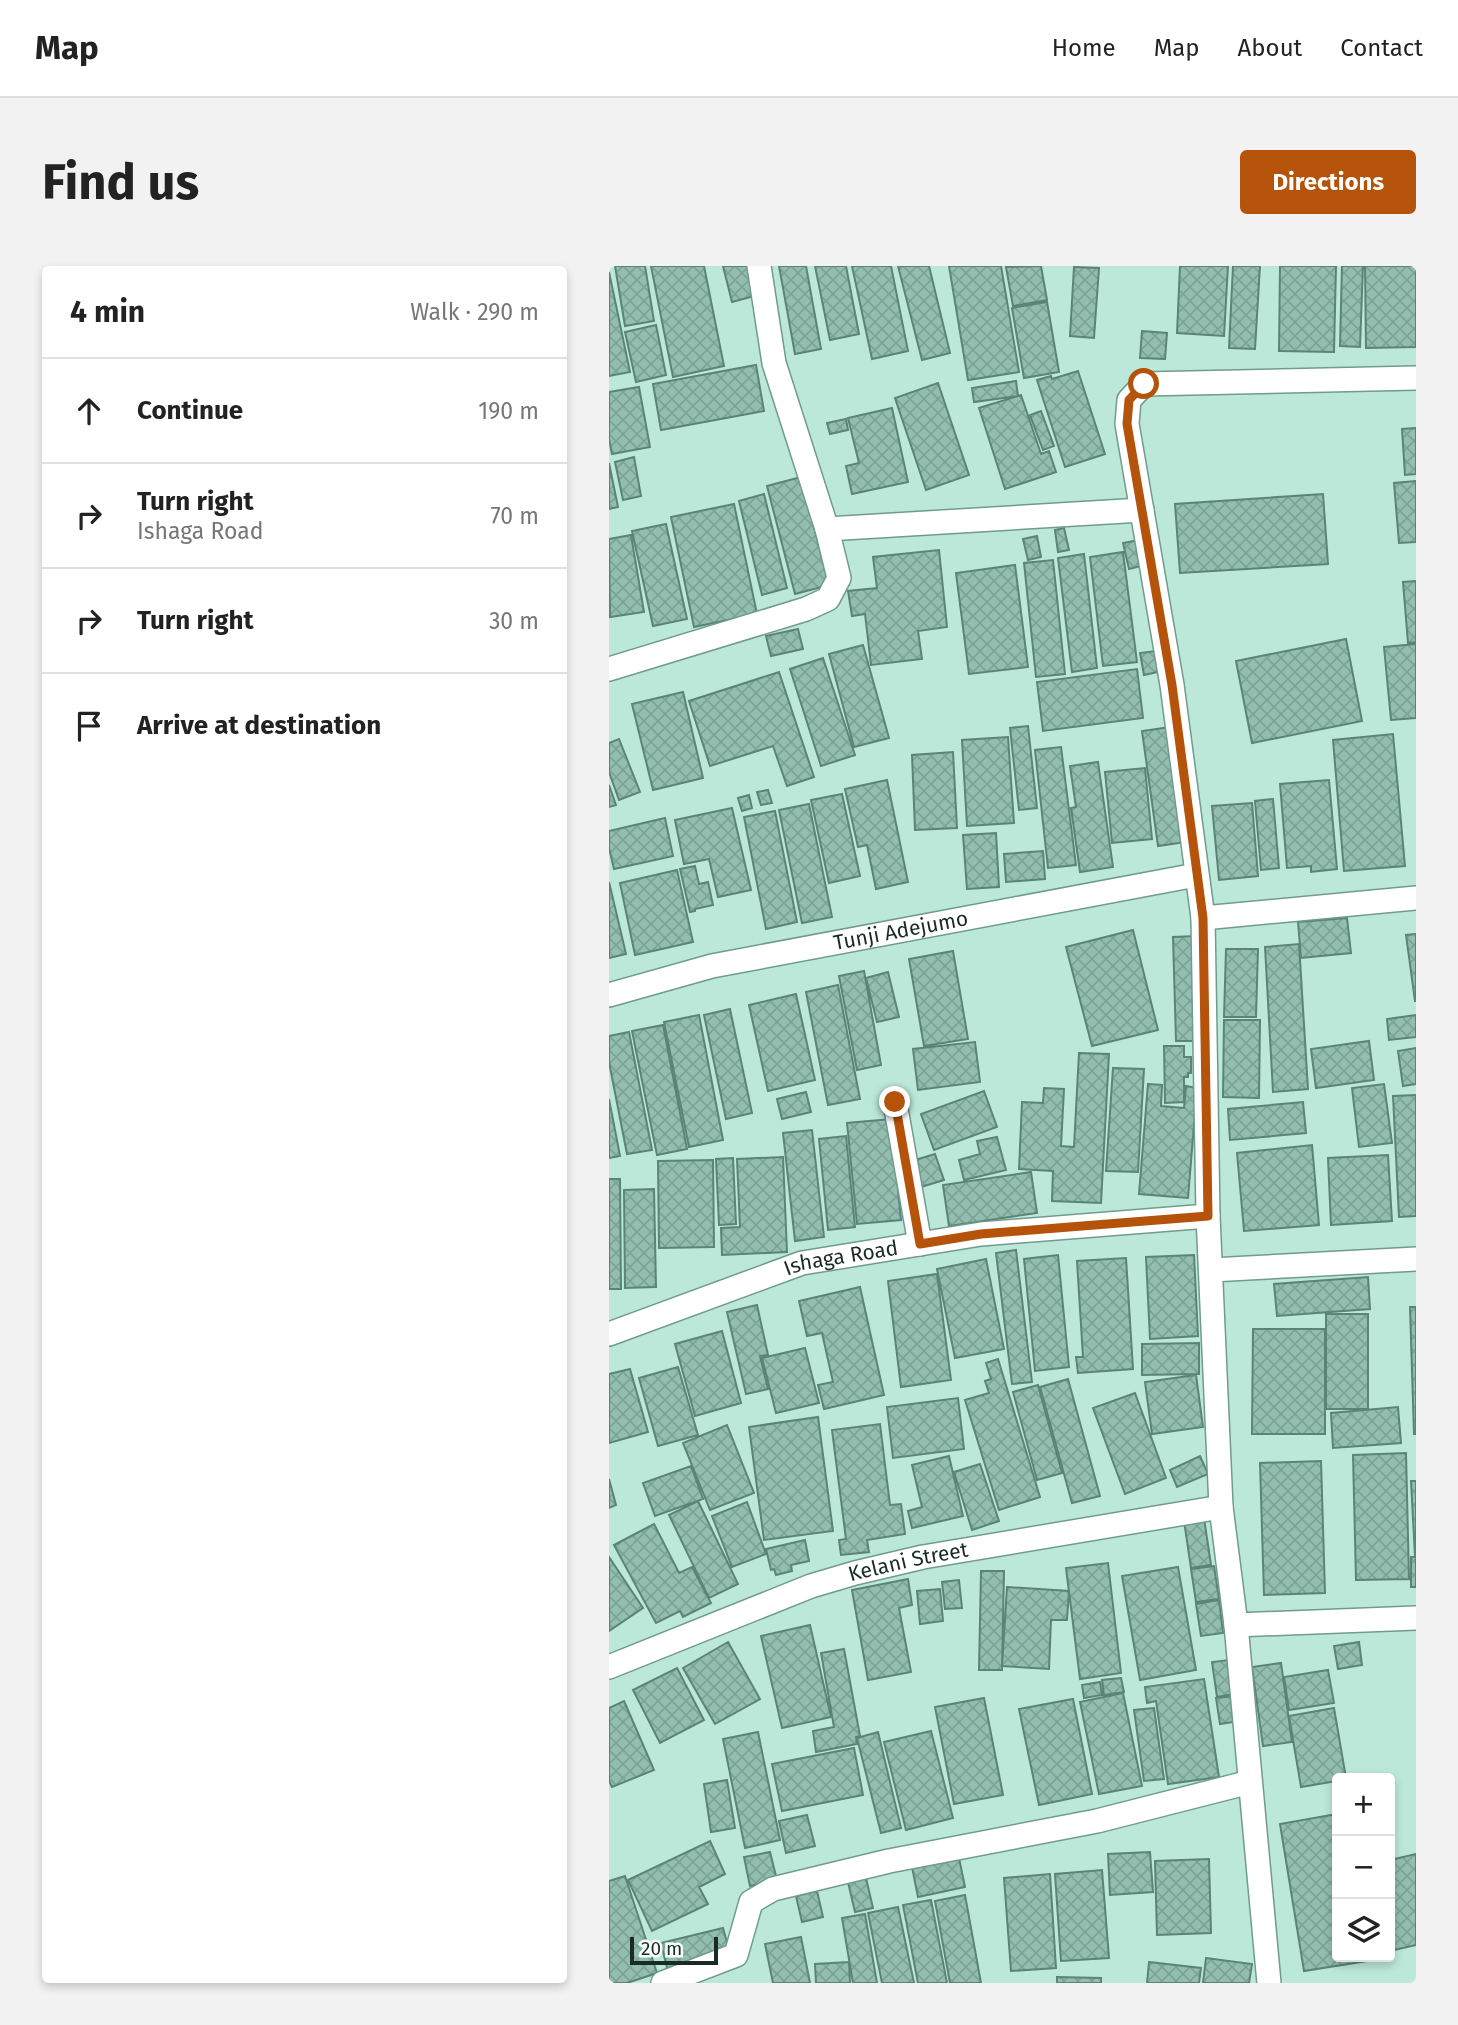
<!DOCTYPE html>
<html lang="en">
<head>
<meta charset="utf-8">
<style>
  :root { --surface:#fff; --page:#f2f2f2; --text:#222; --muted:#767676; --line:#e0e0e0; --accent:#b45309 }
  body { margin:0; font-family:"Fira Sans",sans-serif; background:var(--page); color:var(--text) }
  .controls { position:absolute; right:21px; bottom:21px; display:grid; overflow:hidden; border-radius:7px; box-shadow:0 4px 10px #0003 }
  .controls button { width:63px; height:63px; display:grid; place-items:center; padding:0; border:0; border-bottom:2px solid var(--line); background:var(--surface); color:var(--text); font:35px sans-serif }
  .scale { position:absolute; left:21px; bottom:18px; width:88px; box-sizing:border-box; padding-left:7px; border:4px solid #1a2b26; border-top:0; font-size:19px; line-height:24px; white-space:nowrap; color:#1a2b26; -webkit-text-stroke:5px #fafffd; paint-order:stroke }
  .stop { position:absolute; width:21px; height:21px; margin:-16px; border:5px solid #b45309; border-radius:50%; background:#fff }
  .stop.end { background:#b45309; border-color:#fff; box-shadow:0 2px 7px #0008 }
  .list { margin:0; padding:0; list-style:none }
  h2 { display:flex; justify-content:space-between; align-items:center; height:91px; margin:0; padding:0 28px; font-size:30px }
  h2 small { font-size:23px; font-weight:400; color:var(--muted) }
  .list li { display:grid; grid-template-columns:46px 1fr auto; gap:21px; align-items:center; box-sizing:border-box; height:105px; padding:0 28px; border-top:2px solid var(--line) }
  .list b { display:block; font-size:26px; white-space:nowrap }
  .list p { margin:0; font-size:23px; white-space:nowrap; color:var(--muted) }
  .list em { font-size:23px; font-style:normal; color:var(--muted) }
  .icon { flex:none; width:38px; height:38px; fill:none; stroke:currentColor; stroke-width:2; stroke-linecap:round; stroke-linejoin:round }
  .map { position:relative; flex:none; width:807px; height:1717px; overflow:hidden; border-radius:7px }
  header { display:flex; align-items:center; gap:42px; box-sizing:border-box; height:98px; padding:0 35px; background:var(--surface); border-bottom:2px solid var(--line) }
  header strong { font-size:33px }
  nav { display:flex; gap:38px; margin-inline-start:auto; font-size:24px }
  .intro { display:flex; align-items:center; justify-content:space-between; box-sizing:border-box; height:168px; padding:0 42px }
  h1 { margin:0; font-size:49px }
  .button { padding:18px 32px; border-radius:7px; background:var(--accent); color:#fff; font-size:24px; font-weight:700 }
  main { display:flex; gap:42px; padding:0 42px }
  aside { flex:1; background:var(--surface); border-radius:7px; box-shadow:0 4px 10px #0003 }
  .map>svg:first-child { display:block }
</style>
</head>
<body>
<header>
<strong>Map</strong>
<nav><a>Home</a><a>Map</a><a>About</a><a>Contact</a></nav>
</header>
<div class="intro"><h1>Find us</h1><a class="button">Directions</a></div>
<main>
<aside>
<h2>4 min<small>Walk · 290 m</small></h2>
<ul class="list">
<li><svg class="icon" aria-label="ahead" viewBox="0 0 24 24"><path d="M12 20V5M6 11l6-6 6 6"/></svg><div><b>Continue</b></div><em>190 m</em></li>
<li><svg class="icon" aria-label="right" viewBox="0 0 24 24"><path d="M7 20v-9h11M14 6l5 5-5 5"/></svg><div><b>Turn right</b><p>Ishaga Road</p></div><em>70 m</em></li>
<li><svg class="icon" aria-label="right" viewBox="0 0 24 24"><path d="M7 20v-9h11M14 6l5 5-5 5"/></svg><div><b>Turn right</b></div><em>30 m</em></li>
<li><svg class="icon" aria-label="arrive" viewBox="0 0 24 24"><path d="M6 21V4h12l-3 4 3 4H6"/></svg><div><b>Arrive at destination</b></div></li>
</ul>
</aside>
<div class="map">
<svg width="807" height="1717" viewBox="0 0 807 1717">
  <defs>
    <pattern id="building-cross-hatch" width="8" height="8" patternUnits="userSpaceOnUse" patternTransform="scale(1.75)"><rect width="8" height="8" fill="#92beb0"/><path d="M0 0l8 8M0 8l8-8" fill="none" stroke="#7da397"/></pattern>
  </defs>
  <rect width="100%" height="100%" fill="#bbe8d9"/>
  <path fill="url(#building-cross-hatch)" stroke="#5a8477" stroke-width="2" d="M6,0H36L45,55L16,60Z
    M42,0H95L115,100L64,111Z
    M114,0H142L149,29L123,36Z
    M170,0H197L212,83L186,88Z
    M206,0H237L250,68L221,74Z
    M243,0H282L299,85L263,93Z
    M289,0H320L341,87L313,94Z
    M340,0H392L410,106L359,114Z
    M432,0L438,34L404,40L397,1Z
    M571,0H619L615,70L568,67Z
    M624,0H651L646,83L620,82Z
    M671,0H727L725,86L670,85Z
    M733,0H754L751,81L731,80Z
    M756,0H807V81L757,82Z
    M465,1L490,2L485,72L461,70Z
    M0,6L21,106L0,110Z
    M438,36L450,106L415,112L403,42Z
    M47,59L57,109L27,116L16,66Z
    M533,65L558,67L556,93L531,92Z
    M147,99L155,145L52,164L44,118Z
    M469,105L496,188L456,201L428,114L442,110L443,113Z
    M407,115L409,130L365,136L363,122Z
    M329,117L360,209L317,224L286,132Z
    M30,121L41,181L3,188L0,173V126Z
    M412,129L432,188L440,185L447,206L396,223L370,142Z
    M283,142L299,216L243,228L237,200L250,197L239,152Z
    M432,145L445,180L434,184L421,149Z
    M237,153L239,164L221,168L218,157Z
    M807,162V208L796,209L793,163Z
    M25,191L32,230L14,234L6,196Z
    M0,197L9,241L0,243Z
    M192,211L220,319L186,328L158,220Z
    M807,215V276L790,277L785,217Z
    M155,228L178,322L153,329L130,235Z
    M714,228L719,298L571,307L566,238Z
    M125,238L148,348L85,361L62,251Z
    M57,258L78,353L44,360L23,265Z
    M455,262L460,284L449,286L446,264Z
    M22,269L35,346L1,351L0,273Z
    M428,270L432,291L419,294L414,273Z
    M530,274L536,299L520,303L514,277Z
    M330,284L338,361L309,365L313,393L262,399L256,348L243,350L239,325L268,322L264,291Z
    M514,286L528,396L494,400L481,291Z
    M475,288L488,402L463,406L449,292Z
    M444,294L456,408L427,411L415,297Z
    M406,299L419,401L360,408L347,307Z
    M807,315V376L799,377L794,316Z
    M189,363L194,383L162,390L157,370Z
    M737,373L753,455L643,477L627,395Z
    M807,378V452L782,454L775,381Z
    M254,379L280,472L245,481L220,388Z
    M546,385L549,406L535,409L531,387Z
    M214,392L246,489L212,500L181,403Z
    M528,403L534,452L434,465L428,416Z
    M170,406L205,511L178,520L164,480L101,500L80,435Z
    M74,426L94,512L44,524L23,438Z
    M419,460L428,542L410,544L401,462Z
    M562,461L577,576L549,580L533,465Z
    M784,468L796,600L735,605L724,474Z
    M399,471L405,557L358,560L353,474Z
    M10,473L31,526L10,534L0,506V477Z
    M452,481L467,599L439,602L426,484Z
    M344,486L348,562L306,564L303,489Z
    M489,496L504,601L471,606L462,542L467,541L461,500Z
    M536,502L543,573L503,577L496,506Z
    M278,514L299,616L267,623L258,579L249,581L236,523Z
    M720,514L728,603L702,606V600L678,602L671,518Z
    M0,519L7,539L0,541Z
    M159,524L163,537L152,539L148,526Z
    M233,528L251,610L220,617L202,534Z
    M140,529L143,542L133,545L129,532Z
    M664,533L670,602L652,604L646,535Z
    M643,537L649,610L610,614L603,540Z
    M200,538L223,651L193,657L170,544Z
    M123,542L142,624L109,631L100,593L75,598L66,554Z
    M166,545L188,656L157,663L135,551Z
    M56,552L64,590L5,603L0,582V565Z
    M387,567L390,621L358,623L354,569Z
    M434,585L436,613L397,616L395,588Z
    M86,600L90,618L99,616L104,639L86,643V645L81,646L71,603Z
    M68,604L84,676L26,689L11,617Z
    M0,616L17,688L0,692Z
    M738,652L742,687L692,692L689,656Z
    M524,664L549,764L483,780L457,681Z
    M807,668V735H806L797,669Z
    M587,670L590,775H567L564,671Z
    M690,678L699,823L664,826L656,681Z
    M617,683H649L647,751H615Z
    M344,685L359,773L315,780L300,693Z
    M255,705L272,799L248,804L230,710Z
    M279,706L290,751L268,756L257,712Z
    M229,719L251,833L219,839L197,726Z
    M187,728L206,814L159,825L140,739Z
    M121,743L143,847L117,853L95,749Z
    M90,749L114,874L80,881L55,756Z
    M807,749V771L780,774L778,753Z
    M615,754H651L650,832L614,831Z
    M54,759L78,883L48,889L23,765Z
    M20,766L43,884L18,888L0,796V770Z
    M760,775L765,814L707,822L702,783Z
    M366,776L371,816L309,824L304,783Z
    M555,780H575V791H582V807H579V811H575V836L556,837Z
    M807,782V818L794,820L789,785Z
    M470,787L500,788L492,937L443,935L444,905L410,903L413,836L434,837L435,822L455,823L452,880L465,881Z
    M504,802L535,803L529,906L497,905Z
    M539,818L553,819L552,840L575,842L577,820L588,822L579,932L530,928Z
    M775,818L783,877L750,881L743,822Z
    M375,825L388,861L325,884L312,848Z
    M197,826L202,846L173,853L168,833Z
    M807,829V950L790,951L784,830Z
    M0,833L11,890L0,892Z
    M694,836L697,867L621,874L619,843Z
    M282,853L292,954L248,958L238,857Z
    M203,864L215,971L186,975L174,867Z
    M237,870L246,961L219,964L210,873Z
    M388,871L397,904L355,914L350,894L371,888L368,875Z
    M703,879L710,959L635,965L628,887Z
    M326,888L335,914L312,921L303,895Z
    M779,889L783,955L722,959L719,892Z
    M174,891L178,986L113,989L112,962L131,961L128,893Z
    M124,892L127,958L110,959L107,893Z
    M104,894L105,981L50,982L49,895Z
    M422,906L428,947L340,960L334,919Z
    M0,913H11L12,1023H0Z
    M45,923L47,1021L16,1022L15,924Z
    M407,984L423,1116L403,1118L387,987Z
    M449,989L460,1101L426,1105L415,993Z
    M585,989L589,1070L541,1073L537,991Z
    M517,992L524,1103L469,1107L467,1091H474L468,995Z
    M377,993L395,1083L346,1092L328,1003Z
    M328,1008L342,1114L292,1121L279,1015Z
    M759,1011L761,1043L668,1050L665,1018Z
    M251,1021L275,1129L215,1143L209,1119L224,1116L213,1067L198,1070L190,1035Z
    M148,1039L159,1089L151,1090L159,1123L137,1128L118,1046Z
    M801,1041H807V1168H805Z
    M717,1048H759V1143H717Z
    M644,1063H716V1168H643Z
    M113,1065L132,1137L86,1150L66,1078Z
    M590,1077V1108L533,1109V1078Z
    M196,1082L210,1137L167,1147L153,1092Z
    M389,1093L431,1231L390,1244L356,1134L380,1127L376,1115L382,1113L377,1097Z
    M69,1101L89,1169L49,1180L30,1112Z
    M21,1103L39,1166L0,1177V1108Z
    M587,1109L594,1161L543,1168L536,1116Z
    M459,1113L491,1230L463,1237L431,1121Z
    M429,1119L453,1207L428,1214L404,1126Z
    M526,1127L557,1212L516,1228L484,1142Z
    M349,1132L355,1183L284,1192L278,1141Z
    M789,1141L792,1177L724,1182L722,1147Z
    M209,1151L224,1265L155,1274L140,1161Z
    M271,1158L281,1239L292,1238L296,1268L258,1274L260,1286L232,1289L230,1274L237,1273L223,1164Z
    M118,1159L145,1227L101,1244L74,1177Z
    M797,1187L800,1313L747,1314L744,1189Z
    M340,1190L354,1250L303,1262L299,1245L313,1241L303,1199Z
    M591,1190L599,1208L568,1221L561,1204Z
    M712,1195L716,1327L655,1329L651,1197Z
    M371,1198L390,1255L363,1264L345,1206Z
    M82,1200L94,1233L46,1250L34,1217Z
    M0,1213L7,1239L0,1242Z
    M802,1215H807V1290H806Z
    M89,1235L129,1318L100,1332L60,1249Z
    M138,1236L157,1288L123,1301L103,1250Z
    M595,1252L602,1299L582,1302L575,1255Z
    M45,1258L70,1307L83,1301L102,1337L74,1351L71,1345L47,1357L5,1279Z
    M196,1274L200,1295L182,1299L183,1305L167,1309L165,1303L162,1304L157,1283Z
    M0,1291L34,1342L0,1365Z
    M802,1291H807V1321H802Z
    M499,1297L512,1407L471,1413L457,1302Z
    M605,1300L610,1333L587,1336L582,1303Z
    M569,1301L587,1404L531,1414L513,1310Z
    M372,1305H395L393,1404H370Z
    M299,1313L303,1339L290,1342L302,1406L259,1414L243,1324Z
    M350,1314L353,1342L336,1343L333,1316Z
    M398,1321L460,1325L458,1354H442L440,1403L393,1400Z
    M331,1323L334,1355L311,1358L308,1325Z
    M610,1334L614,1367L592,1370L587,1338Z
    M201,1359L222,1451L173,1462L152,1370Z
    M119,1376L151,1433L106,1458L74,1402Z
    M750,1376L753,1399L729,1403L725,1380Z
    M235,1383L251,1470L247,1471L248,1478L207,1486L204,1465L225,1461L212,1387Z
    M620,1394L625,1428L608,1431L603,1396Z
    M672,1397L683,1476L654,1480L643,1401Z
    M68,1402L95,1454L51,1477L24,1424Z
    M719,1404L725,1437L680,1444L675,1411Z
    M512,1412L515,1426L495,1429L493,1414Z
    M595,1413L610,1511L559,1518L547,1435L538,1437L536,1421Z
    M491,1416L493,1429L475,1432L473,1419Z
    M514,1427L533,1520L490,1528L471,1436Z
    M626,1430L630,1455L611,1458L607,1432Z
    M375,1432L394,1529L345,1538L326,1441Z
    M464,1433L483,1528L430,1539L410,1443Z
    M15,1435L45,1504L3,1521L0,1515V1442Z
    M545,1442L555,1513L535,1515L525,1444Z
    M725,1442L737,1512H728V1515L692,1521L680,1450Z
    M322,1465L344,1552L297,1564L275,1476Z
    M149,1466L171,1574L136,1582L114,1473Z
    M269,1466L292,1562L272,1567L248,1472Z
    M245,1482L254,1529L173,1545L163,1498Z
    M118,1514L126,1562L102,1566L95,1518Z
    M728,1548V1691H764L765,1694L695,1705L671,1558Z
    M198,1549L206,1580L177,1587L170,1555Z
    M101,1575L116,1608L90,1621L99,1638L43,1665L19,1614Z
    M161,1586L168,1614L141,1620L135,1591Z
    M541,1586L544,1626L501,1629L499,1588Z
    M807,1588V1679L781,1685V1594Z
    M350,1592L356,1621L309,1631L303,1601Z
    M600,1593L602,1667L548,1669L546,1595Z
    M493,1604L500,1692L452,1695L446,1608Z
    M256,1608L264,1642L246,1646L238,1612Z
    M441,1608L447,1702L402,1705L395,1612Z
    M16,1610L48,1707L18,1717H0V1615Z
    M208,1625L214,1651L193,1656L187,1630Z
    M356,1629L372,1717H341L326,1635Z
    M322,1634L338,1717H309L294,1639Z
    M289,1641L305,1717H273L259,1647Z
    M256,1648L268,1717H244L233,1652Z
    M114,1662L121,1687L58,1702L52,1677Z
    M192,1671L201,1717H164L156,1678Z
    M597,1692L643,1698L640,1717H594Z
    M240,1696L241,1717H207L206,1698Z
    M540,1696L592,1702L590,1717H538Z
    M448,1711L492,1712V1717H448Z"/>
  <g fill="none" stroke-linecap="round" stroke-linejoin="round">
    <g stroke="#709b8e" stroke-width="26">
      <g id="street">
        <path d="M218,263L533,244"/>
        <path d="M0,403L197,343L219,333L230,312L218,263L165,97L150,0"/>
        <path d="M594,652L807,632"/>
        <path id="s1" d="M0,729L103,700L587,609"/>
        <path d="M286,837L311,978"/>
        <path d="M602,1004L807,993"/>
        <path id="s2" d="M0,1068L193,997L372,968L599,950"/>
        <path d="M627,1359L807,1352"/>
        <path id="s3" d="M0,1401L202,1320L246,1307L314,1291L612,1241"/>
        <path d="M54,1717L127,1689L142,1636L164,1623L280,1595L488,1555L641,1516"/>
        <path d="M660,1717L627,1359L612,1241L599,950L594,652L563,419L518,158L520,134L535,118L807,112"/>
      </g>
    </g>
    <use href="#street" stroke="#fff" stroke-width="23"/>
  </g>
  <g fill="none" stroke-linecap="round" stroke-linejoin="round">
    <path stroke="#b45309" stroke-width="9" d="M286,836L311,978L372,968L599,950L594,652L563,419L518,158L520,134L535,118"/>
  </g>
  <g text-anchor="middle" stroke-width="7" stroke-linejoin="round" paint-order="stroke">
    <g font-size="21" fill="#1a2b26" stroke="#fafffd">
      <text dy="7" stroke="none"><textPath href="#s1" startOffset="299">Tunji Adejumo</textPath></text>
      <text dy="7" stroke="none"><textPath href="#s2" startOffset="245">Ishaga Road</textPath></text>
      <text dy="7" stroke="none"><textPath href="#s3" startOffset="318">Kelani Street</textPath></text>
    </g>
  </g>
</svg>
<div class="controls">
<button>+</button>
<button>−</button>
<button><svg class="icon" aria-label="layers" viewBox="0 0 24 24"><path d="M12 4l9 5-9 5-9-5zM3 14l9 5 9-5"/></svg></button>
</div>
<div class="scale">20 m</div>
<div class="stop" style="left:535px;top:118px"></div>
<div class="stop end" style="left:286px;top:836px"></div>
</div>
</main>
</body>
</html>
